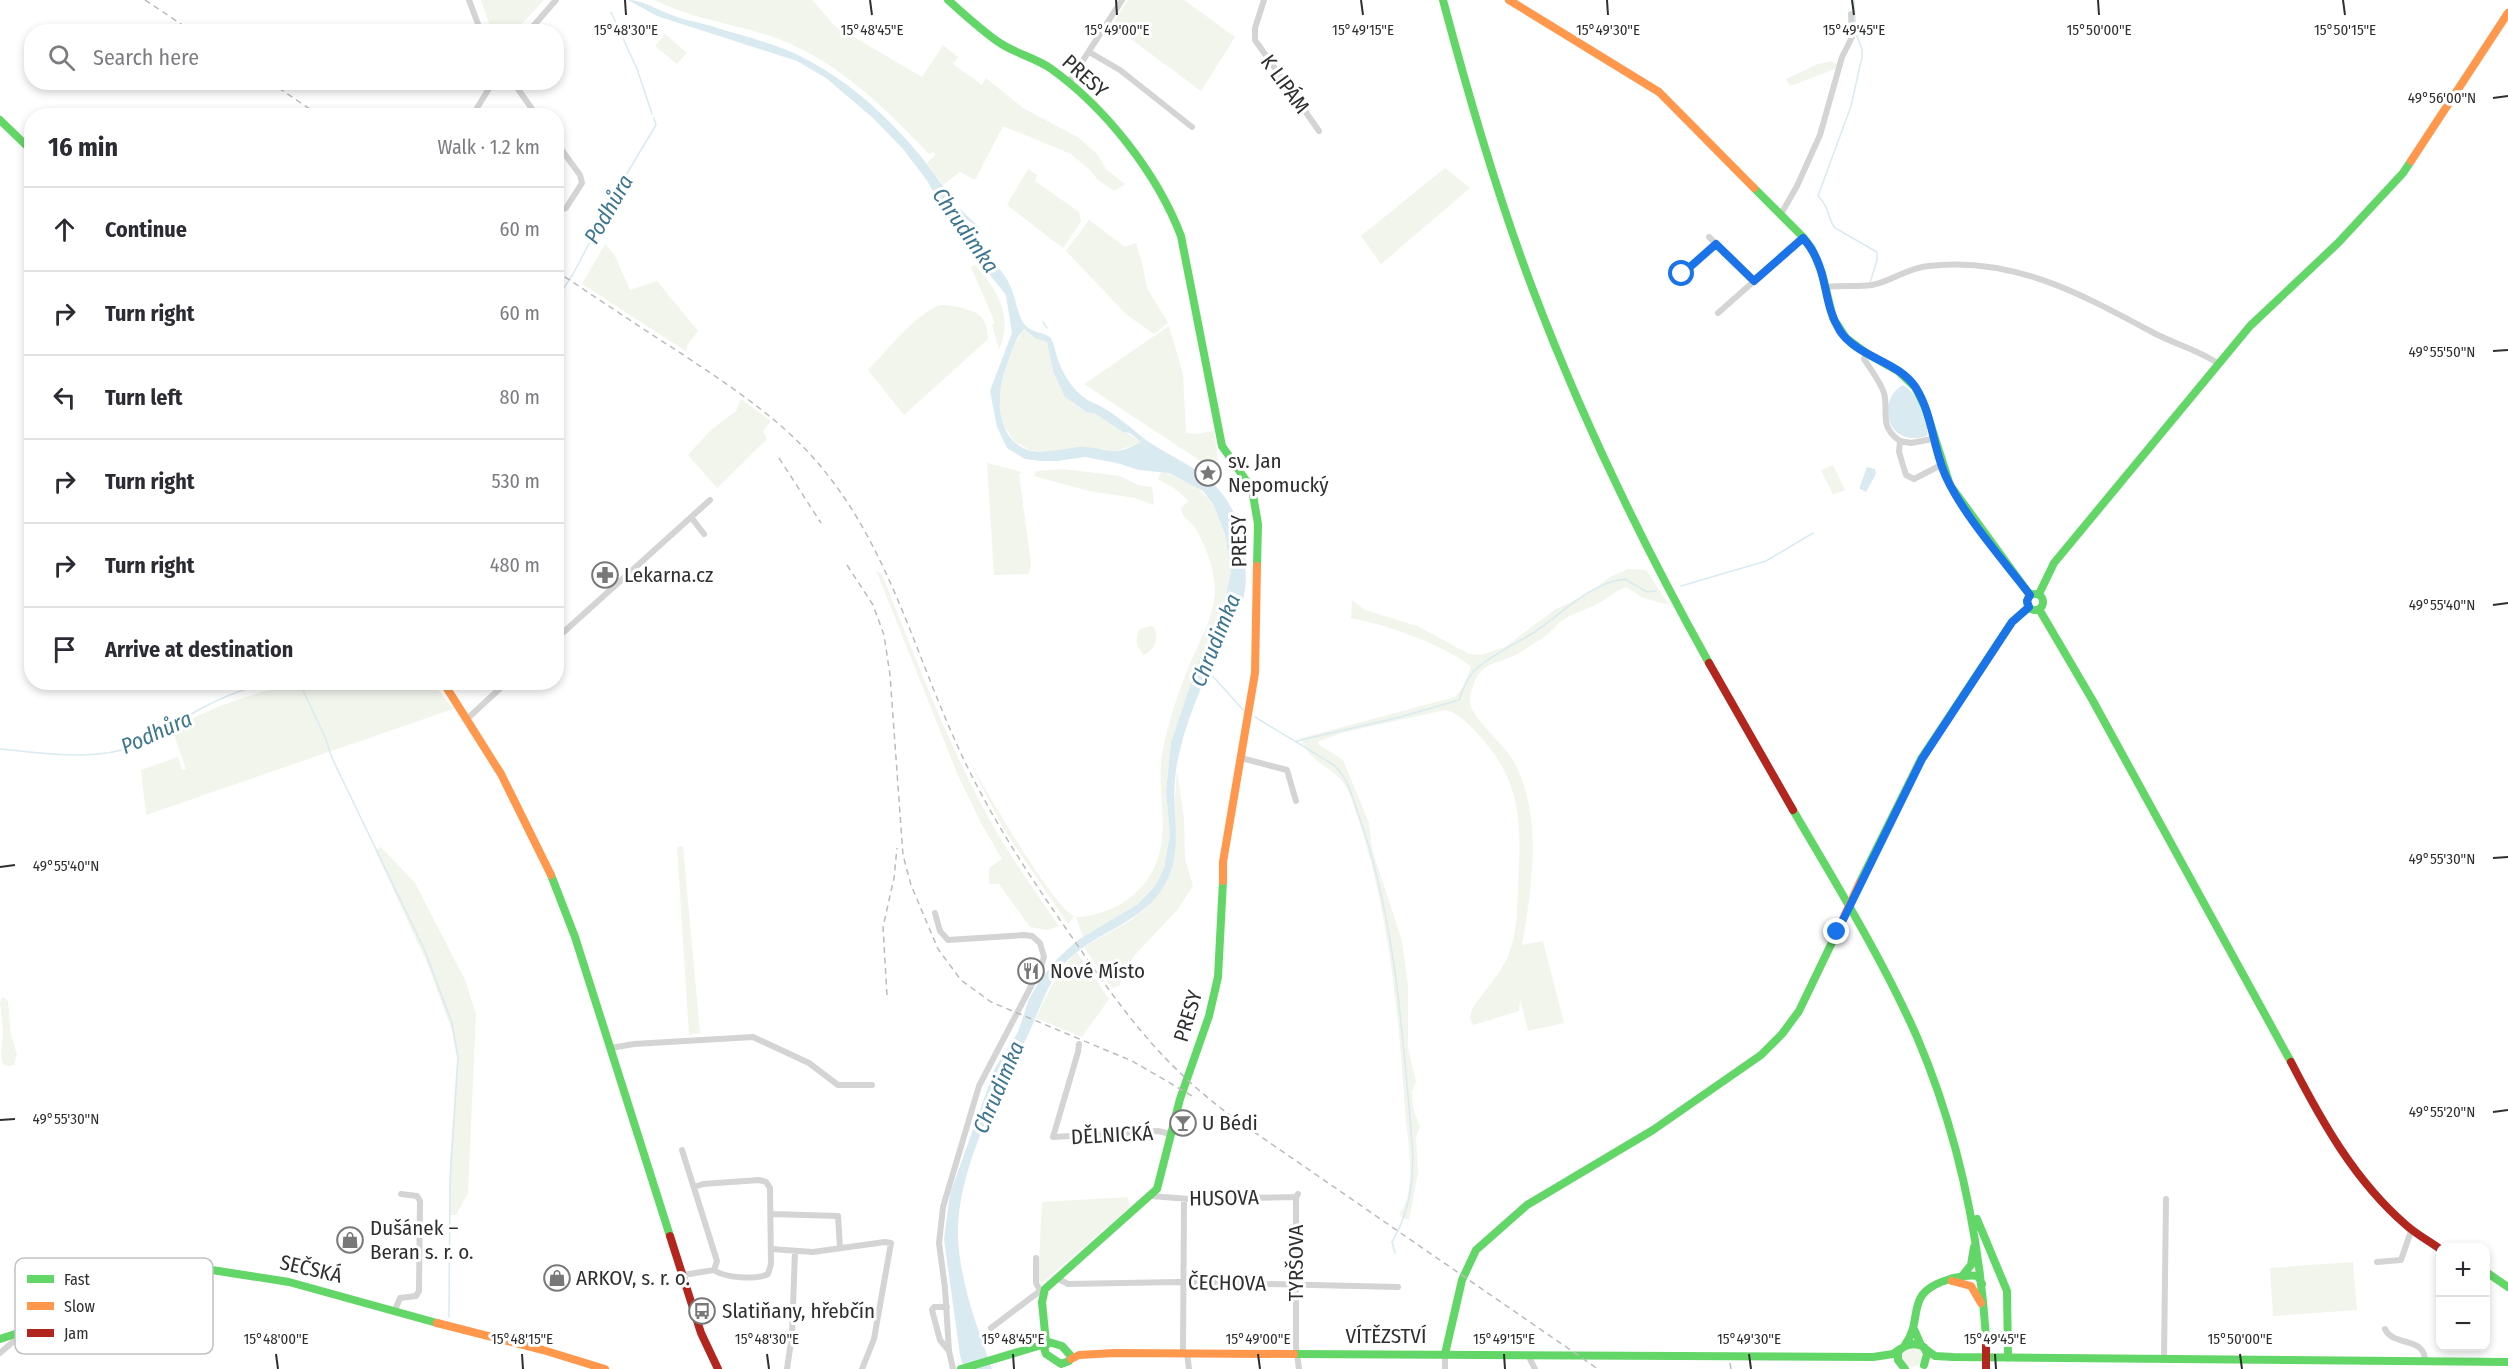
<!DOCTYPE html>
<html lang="en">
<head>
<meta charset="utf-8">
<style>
  :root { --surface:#fff; --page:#f7f7f7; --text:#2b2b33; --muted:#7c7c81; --line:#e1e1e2 }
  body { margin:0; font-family:"Fira Sans Condensed",sans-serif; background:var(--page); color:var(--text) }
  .controls { position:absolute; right:18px; bottom:18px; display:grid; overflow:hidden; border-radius:12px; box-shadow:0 3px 9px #0003 }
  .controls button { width:54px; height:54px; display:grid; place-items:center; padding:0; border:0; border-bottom:2px solid var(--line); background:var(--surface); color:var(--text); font:30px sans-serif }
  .stop { position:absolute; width:18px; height:18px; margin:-14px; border:4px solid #1a73e8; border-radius:50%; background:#fff }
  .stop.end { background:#1a73e8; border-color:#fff; box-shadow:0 2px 6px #0008 }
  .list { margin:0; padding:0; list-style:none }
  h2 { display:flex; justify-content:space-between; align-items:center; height:78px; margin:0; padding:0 24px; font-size:26px }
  h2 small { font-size:20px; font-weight:400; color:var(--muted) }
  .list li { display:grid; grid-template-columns:39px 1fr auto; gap:18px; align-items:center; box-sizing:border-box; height:84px; padding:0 24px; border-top:2px solid var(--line) }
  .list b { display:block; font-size:22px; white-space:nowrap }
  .list em { font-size:20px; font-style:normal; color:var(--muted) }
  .icon { flex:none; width:33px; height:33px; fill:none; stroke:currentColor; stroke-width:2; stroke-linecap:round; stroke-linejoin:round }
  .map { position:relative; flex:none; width:2508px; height:1369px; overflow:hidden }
  .search { position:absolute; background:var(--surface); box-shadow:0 3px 9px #0003; left:24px; top:24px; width:540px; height:66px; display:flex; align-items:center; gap:15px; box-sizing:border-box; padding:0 21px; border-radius:24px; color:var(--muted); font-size:22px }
  .panel { position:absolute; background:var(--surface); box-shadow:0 3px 9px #0003; left:24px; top:108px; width:540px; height:582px; border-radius:24px }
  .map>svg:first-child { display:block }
</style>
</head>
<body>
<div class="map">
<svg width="2508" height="1369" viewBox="0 0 2508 1369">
  <rect width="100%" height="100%" fill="#fff"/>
  <path fill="#f1f5ec" d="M481,0H544L515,31L492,32Z
    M654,0H812L835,26L922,77L943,45L958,57L953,64L982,85L986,78L1023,108L1079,138L1097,154L1106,169L1125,184L1114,191L1098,180L1089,169L1071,154L1003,126L975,180L960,172L943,185L927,163L935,155L934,152L929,154C886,109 840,63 781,40C739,24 694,20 654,0Z
    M1128,0H1184L1235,37L1201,91L1112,25Z
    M665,34L687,53L677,64L655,46Z
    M1831,61L1837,64L1835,69L1790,86L1786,79L1818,64Z
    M1445,168L1470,188L1381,264L1361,236Z
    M1028,169L1037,175L1035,181L1079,212L1081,222L1063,248L1007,205Z
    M1089,220L1125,247L1136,243L1142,262L1147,288L1168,323L1154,334L1127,315L1066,251Z
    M605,244L614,254L630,290L657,281L698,331C694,338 685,343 687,352L582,284Z
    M975,265C997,289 1014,317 999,349L992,324H994L993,318L971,267Z
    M941,305C952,305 976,309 983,319C987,324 987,332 988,339L904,415L868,370C887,351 916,313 941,305Z
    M1169,326L1183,374L1186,433L1196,434L1214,431L1218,460L1208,463L1202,462L1084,384Z
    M1022,329H1024L1035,338L1047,342L1053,371L1073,404L1086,412L1096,414L1142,442L1114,452L1105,449L1050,452L1030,450L1015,442L1002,423L998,395L1013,345L1019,338Z
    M741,399L771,421L763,431L767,439L717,488L688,455L711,430L736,411Z
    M987,463L1022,472L1019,474L1031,564L1029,574L994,575Z
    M1833,465L1845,490L1833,495L1821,470Z
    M1062,469L1120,476L1138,485L1152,487L1154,505L1135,498L1089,491L1034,476L1036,471Z
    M1162,471L1196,486L1213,504L1225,534L1231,572L1222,613L1197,665L1171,742L1166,791L1170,835L1164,868L1155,886L1138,904L1083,937L1076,917C1106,916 1136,900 1151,874C1174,836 1154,790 1163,749C1169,721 1178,692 1189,666C1199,642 1215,616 1215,589C1214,568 1206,547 1196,529C1190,519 1183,520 1181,508L1189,501L1174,488L1158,479Z
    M1628,569L1646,570L1669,605L1643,598L1626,587C1614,591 1606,600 1595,605C1585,610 1575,613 1566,618C1556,624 1550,634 1541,639C1531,645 1521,653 1510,657C1500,662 1489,663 1481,671C1475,678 1470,691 1470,700C1469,717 1505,744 1514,762C1543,814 1532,889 1522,945L1543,941L1564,1023L1528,1031L1520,1000L1519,1011L1473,1025L1470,1018L1472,1009C1483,992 1500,975 1508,956C1517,935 1517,911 1518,888C1521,825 1524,784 1478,734C1468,724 1459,713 1445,710L1345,732L1319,741L1318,744L1343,760L1369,823L1372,849L1402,941L1408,985V1048L1416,1081L1412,1092L1413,1108L1420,1127L1416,1136L1418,1173L1409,1220L1401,1217L1400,1213C1418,1188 1407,1139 1405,1110C1398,1004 1387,895 1350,795C1338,764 1312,769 1301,738L1455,697L1463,687L1471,667C1448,646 1382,623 1351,618L1352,600L1365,610L1417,626L1469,654L1481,655L1505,647L1556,609L1588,594L1610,577Z
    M876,570L882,575C914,653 943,732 982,806C1004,848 1032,887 1059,926L1048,930L1030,927L999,884H989V868L1002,859L981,823L957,773Z
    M1150,626L1154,627C1159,638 1155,650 1144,655C1136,647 1135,640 1139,630Z
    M299,683H433L453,709L146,815L141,770L178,757L182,770L186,769L172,729C212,707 254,692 299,683Z
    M968,759C983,786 1053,907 1074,916L1068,924L1003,828Z
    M1177,770L1184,818L1185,859L1193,886L1177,910L1133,957L1119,986L1112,988L1084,947L1131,920L1146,908L1161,890L1170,872Z
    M683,846L700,1033L689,1035L677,847Z
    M381,847L415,883L465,980L476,1014L468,1193L456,1215H449L450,1158L457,1058L452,1031L428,965L375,850Z
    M1077,952L1109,999L1082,1037L1036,1018C1048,993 1056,971 1077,952Z
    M3,997L8,1001L11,1035L17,1055L14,1065L8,1066L3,1064L1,1055L3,1031L0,1002Z
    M1128,1197L1130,1207L1041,1284L1038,1281L1042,1202Z
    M2353,1262L2357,1310L2273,1316L2270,1268Z
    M1902 1357a10 10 0 1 1 20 0a10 10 0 1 1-20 0Z"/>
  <path fill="#d9eaf1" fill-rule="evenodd" d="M628,0C644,0 661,12 677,17C691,22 705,23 717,28C747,37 777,44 804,58C865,89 923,150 957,208L960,209L981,229L963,217C973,240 993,258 1006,278C1016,293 1016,312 1023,322C1030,333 1040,331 1050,337C1055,345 1055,352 1058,360C1062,372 1071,387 1081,395C1087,401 1095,403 1102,407C1118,416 1132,429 1146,440C1183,465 1218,473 1236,518C1242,533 1248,574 1245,590C1242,609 1229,629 1220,646C1201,687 1180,732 1175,778C1171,818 1186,853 1161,891C1136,926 1092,933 1064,964C1045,986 1037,1019 1023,1045C994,1101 955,1176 958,1240C961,1285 977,1327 992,1369H964L960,1355L944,1239L950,1194L995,1068L1018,1032L1029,999L1040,980L1058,958L1078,940L1138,904L1155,886L1164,868L1170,835L1166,791L1171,742L1197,665L1222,613L1231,572L1225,534L1213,504L1203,491L1169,473L1139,470L1117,463L1085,457L1057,461H1040L1025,459L1007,448L997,427L990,391L1012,333L1006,295L961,239L926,179L903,149L873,118L826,78L797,61L657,16ZM1024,329L1035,338L1047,342L1053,371L1065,397L1086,412L1096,414L1123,432L1130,433L1141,442C1133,446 1124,451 1115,451C1103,451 1091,446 1078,447C1063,449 1048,453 1032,451C998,444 995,400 1004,374C1009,359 1014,339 1024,329Z
    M1903,385C1918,393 1929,420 1927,436C1884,449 1877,398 1903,385Z
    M1867,467L1875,469L1876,474L1866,492L1860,489V486Z"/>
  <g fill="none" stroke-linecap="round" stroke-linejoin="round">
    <path stroke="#d9eaf1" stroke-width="1.5" d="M1854,0L1856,34L1862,49V57L1851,106L1818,196C1831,209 1826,216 1835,228L1877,252V260L1870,283
      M611,12L637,69L652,114
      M556,300L573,274L620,185L656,125L654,118
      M1043,322L1047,328
      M1681,586L1766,561L1813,533
      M1208,671L1245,712
      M299,682L325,737L332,758L425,951L452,1023L458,1057L450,1182L449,1317
      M1255,717L1334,765C1349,780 1351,794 1358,813C1396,920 1402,1030 1412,1142C1415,1176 1410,1211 1392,1242L1395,1253
      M1297,741L1400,717L1459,700C1463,690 1466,679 1474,671C1485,659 1517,643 1533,633C1561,615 1589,583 1625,579L1647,592L1656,591
      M0,749C44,753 95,762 138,745C161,736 180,720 202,708C224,696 246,688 271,682"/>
    <path stroke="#d4d4d4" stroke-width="6" d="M469,0L481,32
      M1264,0L1255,28V40L1319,131
      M528,32L556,0
      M1089,52L1120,70L1192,127
      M513,82L537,116
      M1069,82L1122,0
      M472,116L493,82
      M556,142L580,175L582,183L566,208L556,212
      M1781,214L1797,186L1820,135L1842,57L1852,37L1851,14
      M1709,237L1754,281
      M1682,274L1716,244
      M1827,287C1842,285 1857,287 1872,285C1890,282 1907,268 1928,266C2013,256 2081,294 2152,332C2174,344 2199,350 2219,364
      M1718,313L1803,238
      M1866,352L1864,359C1871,370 1880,381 1884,393C1889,412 1878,426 1900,441L1899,452L1906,475L1914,479L1941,465
      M1900,441L1911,443L1933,439
      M691,517L704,534
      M556,639L710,500
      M468,718L507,682
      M1241,758L1287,770L1296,801
      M935,913L940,931L948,940L1024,935L1032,936L1040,943L1044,957L1041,967L979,1086L943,1207L939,1243L945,1288L949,1351L953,1369
      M1079,1044L1078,1052L1053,1137L1158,1131L1171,1134
      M611,1048L634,1044L753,1037L809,1063L838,1085H872
      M682,1150L717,1261L714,1270
      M694,1187L703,1184L759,1180L766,1182L770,1188L771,1264L768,1274C757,1280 724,1278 714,1270
      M1298,1194L1296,1197V1347L1299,1369
      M1151,1196L1189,1199L1296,1197
      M772,1214L838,1216L840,1248
      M771,1249L813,1252L885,1242L891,1243L874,1339L862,1369
      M1036,1258V1283L1041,1292
      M2377,1262L2401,1260L2411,1231
      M683,1275L714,1270
      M1057,1278L1068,1284L1178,1282L1398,1287
      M947,1307H934L932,1310L940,1340L949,1351
      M395,1310L400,1298L416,1296L419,1291L420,1201L417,1196L401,1194
      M991,1328L1040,1291
      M2385,1329C2393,1347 2425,1336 2425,1361
      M0,1353L14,1341L15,1335
      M1183,1353L1184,1199
      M1187,1353L1189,1369
      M1445,1354V1369
      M1528,1355L1535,1369
      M2164,1359L2166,1199
      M787,1369L792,1335L795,1251"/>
    <path stroke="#63d668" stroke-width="8" d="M948,0C964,14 980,29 997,41C1013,53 1034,57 1050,68C1105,107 1157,173 1181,236L1222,446L1252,489L1258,524L1257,566
      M1443,0C1469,98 1497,195 1533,290C1582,419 1642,543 1709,663
      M0,120L32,151
      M1754,188L1803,237L1812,249L1822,273L1833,318L1846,338L1866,353L1898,371L1915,387L1925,407L1950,485L2030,595
      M2027 602a8 8 0 1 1 16 0a8 8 0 1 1-16 0Z
      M2039,594L2054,563L2250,326L2338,243L2403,173L2411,161
      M2039,609L2093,701L2291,1062
      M1793,810C1836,884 1882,958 1917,1037C1958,1133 1979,1234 1986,1337
      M551,875L575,937L670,1236
      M1860,882L1921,759L2012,622L2029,607
      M1977,1219L2007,1291L2008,1358
      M2486,1272L2508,1287
      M1963,1275L1971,1265L1974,1247
      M1914,1329L1921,1345
      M0,1339L49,1323L105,1288L125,1278L174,1270H212L289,1282L437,1323
      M1049,1342L1062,1346L1071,1356L1069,1361L1061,1364L1046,1354L1044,1348Z
      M1046,1343L1042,1302L1045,1289L1157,1189L1180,1099L1209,1016L1218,977L1223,881
      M1905,1345C1925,1318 1902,1293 1950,1279C1959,1277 1968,1274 1978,1276L1982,1284
      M1924,1348L1935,1356L1953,1357L2508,1362
      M1294,1354L1873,1357L1893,1354L1900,1349
      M1445,1354L1462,1280L1476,1250L1527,1205L1653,1130L1761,1055L1782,1034L1799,1011L1837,932
      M961,1369L1045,1344
      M1905,1369L1898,1360V1352C1905,1344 1914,1342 1924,1347L1927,1354L1924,1365"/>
    <path stroke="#ff974d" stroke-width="8" d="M1509,0L1659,92L1754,188
      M2411,161L2508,13
      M443,682L501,774L551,875
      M1223,881V862L1255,673L1257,566
      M1952,1281L1971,1286L1981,1303
      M437,1323L543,1350L605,1369
      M1071,1359L1079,1355L1115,1353L1294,1354"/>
    <path stroke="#b3261e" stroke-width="8" d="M1709,663L1793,810
      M2291,1062C2322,1122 2355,1181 2406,1225C2416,1234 2429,1241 2440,1249
      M670,1236L701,1333L718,1369"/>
    <path stroke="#bbb" stroke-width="1.5" stroke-dasharray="6 4.5" stroke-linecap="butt" d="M145,0L193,32
      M270,82L320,116
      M556,271C598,299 640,327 682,354C736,390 790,425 830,478C889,554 915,651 954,738C984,807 1024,868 1067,930C1119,1005 1156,1060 1231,1116L1598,1369
      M779,458L821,523
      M847,565L873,605L884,635L890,675L903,855L911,885L938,949L961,980L991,1002L1132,1061L1194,1097
      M887,995L883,927L894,878L897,848
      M1730,1363L1731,1369"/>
    <path stroke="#ff974d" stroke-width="8" d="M1837,932L1860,882"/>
    <path stroke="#b3261e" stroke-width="8" d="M1986,1337V1369"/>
  </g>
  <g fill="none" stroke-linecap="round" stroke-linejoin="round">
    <path stroke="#1a73e8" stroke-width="8" d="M1682,274L1716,244L1754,281L1803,238C1830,268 1821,301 1840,331C1858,358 1899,361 1916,388C1933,415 1933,451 1947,479C1965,517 2004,561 2030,595L2027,601L2029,607L2012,622L1922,759L1837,932"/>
  </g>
  <path fill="none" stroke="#2f2f2f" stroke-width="2" d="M625,0L626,15M870,0L872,15M1116,0L1117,15M1361,0L1363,15M1607,0L1608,15M1852,0L1854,15M2098,0L2099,15M2343,0L2345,15M2493,98L2508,96M2493,351L2508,350M2493,605L2508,603M2493,858L2508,857M0,867L15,865M2493,1112L2508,1110M0,1120L15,1119M276,1354L278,1369M522,1354L523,1369M767,1354L769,1369M1013,1354L1014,1369M1258,1354L1260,1369M1504,1354L1505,1369M1749,1354L1751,1369M1995,1354L1996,1369M2240,1354L2242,1369"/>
  <defs>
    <g id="sight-ring" transform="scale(1.35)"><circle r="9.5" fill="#fff" stroke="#787878" stroke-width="1.5"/><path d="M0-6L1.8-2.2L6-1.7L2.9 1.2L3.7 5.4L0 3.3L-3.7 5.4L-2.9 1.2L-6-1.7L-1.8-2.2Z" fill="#787878"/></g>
    <g id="pharmacy-ring" transform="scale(1.35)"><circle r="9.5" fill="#fff" stroke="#787878" stroke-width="1.5"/><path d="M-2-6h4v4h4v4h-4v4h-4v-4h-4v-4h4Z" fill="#787878"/></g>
    <g id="restaurant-ring" transform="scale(1.35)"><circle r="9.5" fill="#fff" stroke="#787878" stroke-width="1.5"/><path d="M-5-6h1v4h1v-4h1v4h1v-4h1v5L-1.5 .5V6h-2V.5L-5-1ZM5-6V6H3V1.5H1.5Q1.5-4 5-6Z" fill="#787878"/></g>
    <g id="bar-ring" transform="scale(1.35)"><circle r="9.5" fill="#fff" stroke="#787878" stroke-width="1.5"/><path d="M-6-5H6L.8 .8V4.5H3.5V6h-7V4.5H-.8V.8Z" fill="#787878"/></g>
    <g id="shop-ring" transform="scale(1.35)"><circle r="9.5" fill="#fff" stroke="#787878" stroke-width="1.5"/><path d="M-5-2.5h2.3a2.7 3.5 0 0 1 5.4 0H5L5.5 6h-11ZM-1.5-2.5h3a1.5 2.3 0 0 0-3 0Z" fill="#787878"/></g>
    <g id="bus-ring" transform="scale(1.35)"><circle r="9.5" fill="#fff" stroke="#787878" stroke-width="1.5"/><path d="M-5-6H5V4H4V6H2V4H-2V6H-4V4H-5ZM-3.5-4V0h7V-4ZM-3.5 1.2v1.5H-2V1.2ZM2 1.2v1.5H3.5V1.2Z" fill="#787878"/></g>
  </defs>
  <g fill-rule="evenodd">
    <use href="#sight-ring" x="1208" y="473"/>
    <use href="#pharmacy-ring" x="605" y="575"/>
    <use href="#restaurant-ring" x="1031" y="971"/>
    <use href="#bar-ring" x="1183" y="1123"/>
    <use href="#shop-ring" x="350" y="1240"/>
    <use href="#shop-ring" x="557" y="1278"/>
    <use href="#bus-ring" x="702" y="1311"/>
  </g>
  <g text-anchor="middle" stroke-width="6" stroke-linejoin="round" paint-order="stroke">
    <g font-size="21" fill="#2f2f2f" stroke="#fff">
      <text transform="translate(1085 76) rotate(42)" y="7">PRESY</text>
      <text transform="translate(1285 84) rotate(54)" y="7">K LIPÁM</text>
      <text transform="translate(1239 541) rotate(-91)" y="7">PRESY</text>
      <text transform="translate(1188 1016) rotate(-73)" y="7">PRESY</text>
      <text transform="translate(1112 1135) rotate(-3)" y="7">DĚLNICKÁ</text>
      <text transform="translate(1224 1198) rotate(-1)" y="7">HUSOVA</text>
      <text transform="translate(1296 1263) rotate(-90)" y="7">TYRŠOVA</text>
      <text transform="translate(311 1269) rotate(13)" y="7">SEČSKÁ</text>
      <text transform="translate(1227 1283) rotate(1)" y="7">ČECHOVA</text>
      <text x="1386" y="1343">VÍTĚZSTVÍ</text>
    </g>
    <g font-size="21" fill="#2f2f2f" stroke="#fff" text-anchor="start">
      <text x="1228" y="468">sv. Jan<tspan x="1228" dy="24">Nepomucký</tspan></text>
      <text x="624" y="582">Lekarna.cz</text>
      <text x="1050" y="978">Nové Místo</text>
      <text x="1202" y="1130">U Bédi</text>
      <text x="370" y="1235">Dušánek –<tspan x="370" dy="24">Beran s. r. o.</tspan></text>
      <text x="576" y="1285">ARKOV, s. r. o.</text>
      <text x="722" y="1318">Slatiňany, hřebčín</text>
    </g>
    <g font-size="22" font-style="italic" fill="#3d7690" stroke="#fff">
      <text transform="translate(608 209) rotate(-60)" y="8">Podhůra</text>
      <text transform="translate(966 230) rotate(55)" y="8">Chrudimka</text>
      <text transform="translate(1215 640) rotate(-68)" y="8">Chrudimka</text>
      <text transform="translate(156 732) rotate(-24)" y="8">Podhůra</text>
      <text transform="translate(998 1087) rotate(-67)" y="8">Chrudimka</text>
    </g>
  </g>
  <rect x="15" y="1258" width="198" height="96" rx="9" fill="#fff" stroke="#c1c1c1" stroke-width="1.5"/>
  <rect x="27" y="1275" width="27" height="8" fill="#63d668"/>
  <rect x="27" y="1302" width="27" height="8" fill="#ff974d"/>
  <rect x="27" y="1329" width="27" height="8" fill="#b3261e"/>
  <g font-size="16" fill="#2f2f2f">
    <text x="64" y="1285">Fast</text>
    <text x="64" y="1312">Slow</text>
    <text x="64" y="1339">Jam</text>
  </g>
  <g font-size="15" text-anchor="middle" fill="#2f2f2f" stroke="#fff" stroke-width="6" stroke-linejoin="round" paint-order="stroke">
    <text x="626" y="35">15°48'30"E</text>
    <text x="872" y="35">15°48'45"E</text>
    <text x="1117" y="35">15°49'00"E</text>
    <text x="1363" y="35">15°49'15"E</text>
    <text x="1608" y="35">15°49'30"E</text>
    <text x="1854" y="35">15°49'45"E</text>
    <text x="2099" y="35">15°50'00"E</text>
    <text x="2345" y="35">15°50'15"E</text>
    <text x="2442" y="103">49°56'00"N</text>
    <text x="2442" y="357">49°55'50"N</text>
    <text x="2442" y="610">49°55'40"N</text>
    <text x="2442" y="864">49°55'30"N</text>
    <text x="66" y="871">49°55'40"N</text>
    <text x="2442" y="1117">49°55'20"N</text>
    <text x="66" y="1124">49°55'30"N</text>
    <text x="276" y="1344">15°48'00"E</text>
    <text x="522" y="1344">15°48'15"E</text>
    <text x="767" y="1344">15°48'30"E</text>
    <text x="1013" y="1344">15°48'45"E</text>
    <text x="1258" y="1344">15°49'00"E</text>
    <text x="1504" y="1344">15°49'15"E</text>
    <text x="1749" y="1344">15°49'30"E</text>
    <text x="1995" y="1344">15°49'45"E</text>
    <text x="2240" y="1344">15°50'00"E</text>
  </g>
</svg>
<div class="controls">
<button>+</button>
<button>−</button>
</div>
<div class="stop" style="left:1682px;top:274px"></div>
<div class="stop end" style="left:1837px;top:932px"></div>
<div class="search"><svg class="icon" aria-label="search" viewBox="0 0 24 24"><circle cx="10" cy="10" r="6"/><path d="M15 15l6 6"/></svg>Search here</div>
<section class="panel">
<h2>16 min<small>Walk · 1.2 km</small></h2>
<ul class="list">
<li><svg class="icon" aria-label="ahead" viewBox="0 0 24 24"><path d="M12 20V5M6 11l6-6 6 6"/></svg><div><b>Continue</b></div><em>60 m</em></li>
<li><svg class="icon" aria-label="right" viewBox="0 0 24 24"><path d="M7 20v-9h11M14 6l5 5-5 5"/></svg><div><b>Turn right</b></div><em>60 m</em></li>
<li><svg class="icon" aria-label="left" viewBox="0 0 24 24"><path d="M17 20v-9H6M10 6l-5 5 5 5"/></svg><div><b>Turn left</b></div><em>80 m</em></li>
<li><svg class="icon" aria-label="right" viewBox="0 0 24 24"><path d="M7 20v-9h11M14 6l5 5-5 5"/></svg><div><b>Turn right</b></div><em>530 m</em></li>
<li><svg class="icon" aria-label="right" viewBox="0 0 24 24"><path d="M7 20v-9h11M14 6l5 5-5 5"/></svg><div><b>Turn right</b></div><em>480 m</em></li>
<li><svg class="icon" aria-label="arrive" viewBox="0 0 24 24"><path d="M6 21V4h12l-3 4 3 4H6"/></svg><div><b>Arrive at destination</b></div></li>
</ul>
</section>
</div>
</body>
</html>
